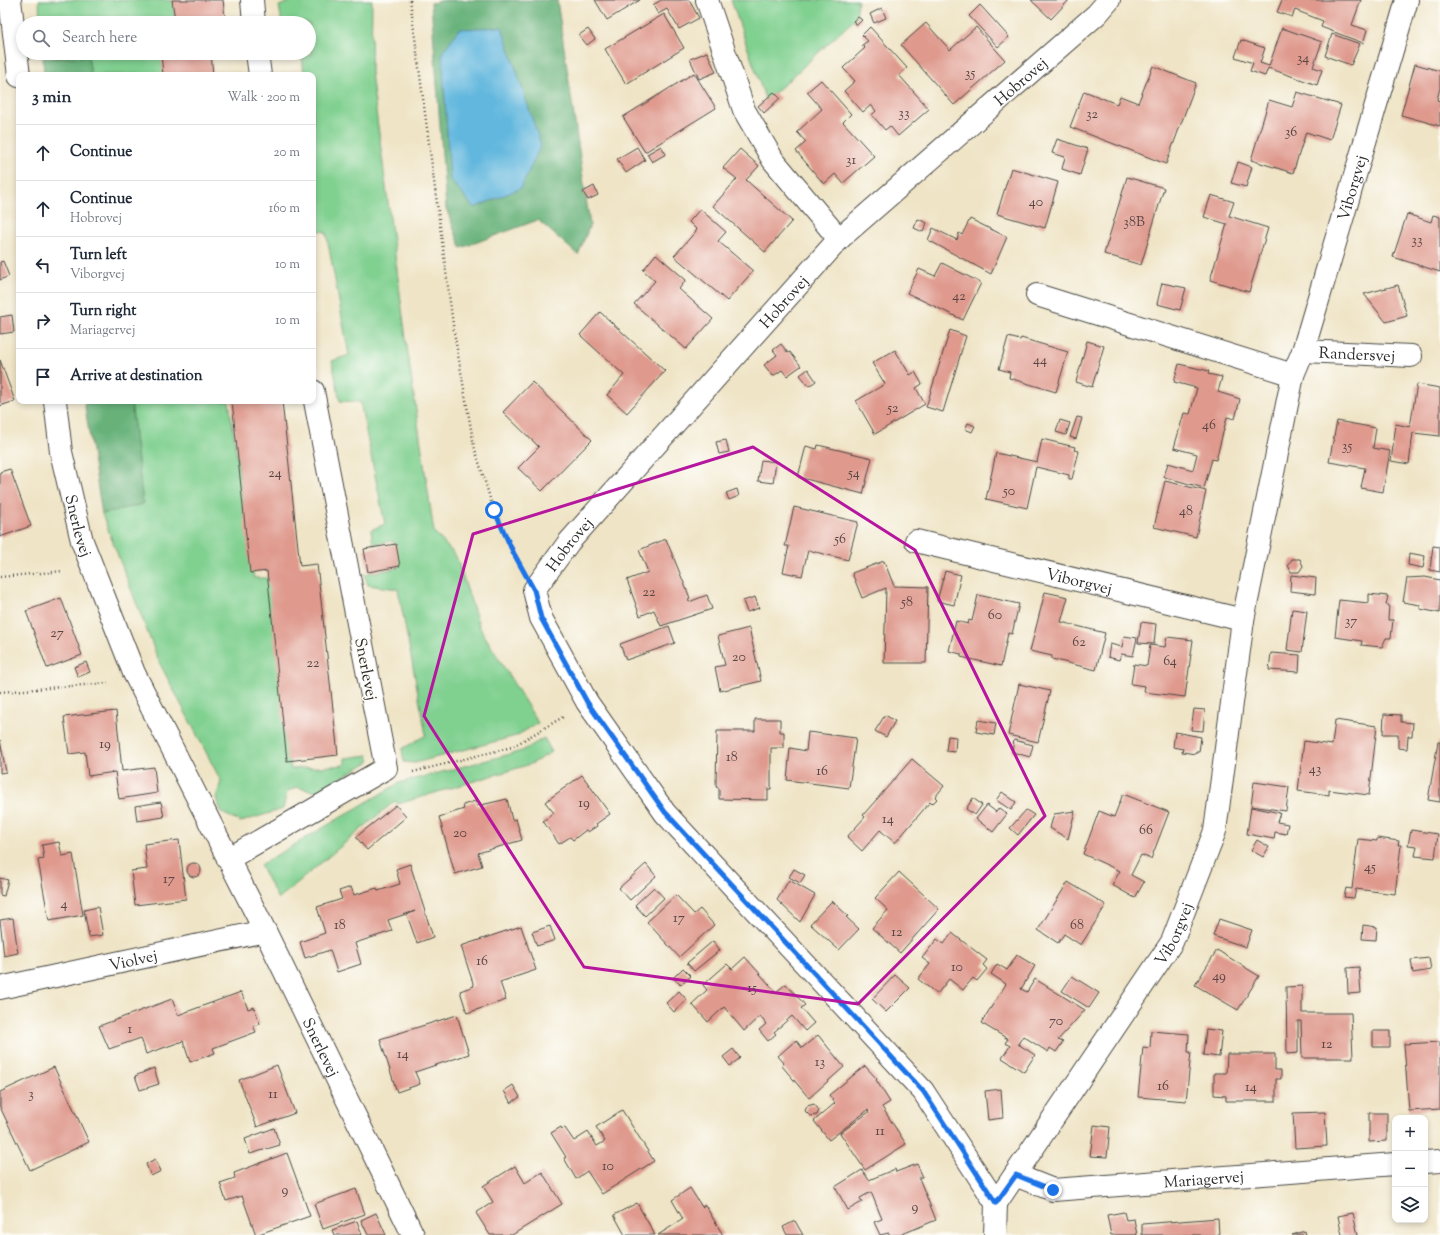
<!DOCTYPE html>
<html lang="en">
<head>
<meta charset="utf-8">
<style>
  :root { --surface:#fff; --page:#f2f2f3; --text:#1f2937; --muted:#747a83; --line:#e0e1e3 }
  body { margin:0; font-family:"Sorts Mill Goudy",serif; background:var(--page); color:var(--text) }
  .controls { position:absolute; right:12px; bottom:12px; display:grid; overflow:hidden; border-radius:8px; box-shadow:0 2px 6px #0003 }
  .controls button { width:36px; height:36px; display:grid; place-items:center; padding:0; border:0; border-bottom:1px solid var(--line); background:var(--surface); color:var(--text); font:20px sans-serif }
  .stop { position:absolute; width:12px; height:12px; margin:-9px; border:3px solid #1a73e8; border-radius:50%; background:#fff }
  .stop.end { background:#1a73e8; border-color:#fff; box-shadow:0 1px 4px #0008 }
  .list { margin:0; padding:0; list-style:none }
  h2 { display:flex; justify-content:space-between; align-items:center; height:52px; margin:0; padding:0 16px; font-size:17px }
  h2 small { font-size:13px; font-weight:400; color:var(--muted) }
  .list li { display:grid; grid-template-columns:26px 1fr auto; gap:12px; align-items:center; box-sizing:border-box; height:56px; padding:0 16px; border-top:1px solid var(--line) }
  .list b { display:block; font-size:15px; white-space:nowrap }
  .list p { margin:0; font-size:13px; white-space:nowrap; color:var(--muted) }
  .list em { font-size:13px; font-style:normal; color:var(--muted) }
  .icon { flex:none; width:22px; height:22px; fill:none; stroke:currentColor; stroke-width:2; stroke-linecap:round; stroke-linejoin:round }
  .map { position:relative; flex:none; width:1440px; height:1235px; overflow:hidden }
  .search { position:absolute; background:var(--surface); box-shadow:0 2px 6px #0003; left:16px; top:16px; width:300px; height:44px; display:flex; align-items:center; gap:10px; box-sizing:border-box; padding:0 14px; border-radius:22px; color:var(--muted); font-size:15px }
  .panel { position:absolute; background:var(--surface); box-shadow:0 2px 6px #0003; left:16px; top:72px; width:300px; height:332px; border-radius:8px }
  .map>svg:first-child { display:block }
</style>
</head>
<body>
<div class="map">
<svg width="1440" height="1235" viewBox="0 0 1440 1235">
  <rect width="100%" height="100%" fill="#fdfcf7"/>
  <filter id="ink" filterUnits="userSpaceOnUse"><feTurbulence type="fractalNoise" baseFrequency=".025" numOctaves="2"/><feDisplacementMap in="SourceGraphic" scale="8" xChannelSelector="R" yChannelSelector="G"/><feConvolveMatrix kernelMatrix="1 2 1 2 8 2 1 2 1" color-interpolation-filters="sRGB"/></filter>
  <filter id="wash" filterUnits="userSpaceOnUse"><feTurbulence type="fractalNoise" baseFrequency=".012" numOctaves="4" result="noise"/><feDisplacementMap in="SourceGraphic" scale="16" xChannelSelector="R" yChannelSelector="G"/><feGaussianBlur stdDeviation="0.9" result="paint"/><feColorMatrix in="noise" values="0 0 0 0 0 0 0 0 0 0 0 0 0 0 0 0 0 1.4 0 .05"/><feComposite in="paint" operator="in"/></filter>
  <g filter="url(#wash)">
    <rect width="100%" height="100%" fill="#efe4c6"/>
    <path fill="#80d090" stroke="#567e5e" d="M39,0H173L175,21L165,23H40Z
      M294,0H372L371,73L410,369L434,532L456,556L480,628L538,723L516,736L415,763L404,762L402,749L426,735L398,589L368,585L364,574L398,568L393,541L373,544L371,530L385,524L360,402L340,401L332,361L349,355L326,232L313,230V184L316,182L313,158V75H304L302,55L311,54L309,23H282L279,6Z
      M731,0H858L856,18L766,101Z
      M42,53H161L164,75H91L88,56L43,59Z
      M131,401H229L254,578H269L291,769L345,765V758L368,755L370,761L317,792L296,787L287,792L283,809L241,822L222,813L216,798L221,781L159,662L102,514L143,504Z
      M544,738L552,752L531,764L398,804L395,801L278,899L260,865L399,783L522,751Z"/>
    <path fill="#68b27a" stroke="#4a6e52" d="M445,0H557L590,225L578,255L538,220L461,248L446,208L431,3Z
      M88,56L91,75H44L43,59Z
      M84,401H131L143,504L102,514Z"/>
    <path fill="#62b7de" stroke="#467184" d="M502,27L541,145L521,188L474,208L450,179L442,53L459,29Z"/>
    <g id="blocks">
      <path fill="#df998d" d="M172,0H223L225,17L207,19L208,23H161L175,20Z
        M595,0H640L607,20Z
        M661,0H689L699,18L679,29L667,9L658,14L653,5Z
        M1031,0H1069L1051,19Z
        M1282,0H1361L1352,25L1367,30L1363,43L1321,27L1323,21L1295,10L1292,17L1277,12Z
        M980,5L1009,37L998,47L969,16Z
        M882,8L886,18L874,23L870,14Z
        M664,14L684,48L626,84L605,49Z
        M858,17L862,20L857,25L853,21Z
        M926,23L950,50L976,27L1005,60L954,105L901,45Z
        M870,27L907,68L899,75L929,109L898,136L890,126L885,130L872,115L876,111L871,105L863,112L844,91L855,81L843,68L865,48L862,45L868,41L862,35Z
        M1282,28L1322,42L1313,67L1322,70L1317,85L1268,68L1265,76L1250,71L1253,63L1235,57L1241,40L1265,48L1260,63L1269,66Z
        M588,29L595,39L587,45L579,35Z
        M1332,34L1360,44L1351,65L1325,56Z
        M707,52L716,72L699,79L690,59Z
        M161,53H211L213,75H163Z
        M1415,64L1440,71V88L1437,100L1440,101V126L1401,115Z
        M1153,66L1196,83L1166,164L1070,127L1084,91L1117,104L1120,96L1138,103Z
        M694,73L716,108L645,152L623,117Z
        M821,80L851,114L843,122L874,156L843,183L835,174L824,184L796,151L806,142L797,132L822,109L807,92Z
        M774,92L780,98L764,113L758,106Z
        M1297,92L1341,105L1330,140L1306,132L1293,173L1251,160L1269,100L1292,107Z
        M1057,139L1088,149L1080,175L1062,169L1065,157L1052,153Z
        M661,146L666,154L652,162L647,154Z
        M637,147L645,160L626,173L617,159Z
        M740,149L759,166L746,180L792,221L765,252L713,206L737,179L723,168Z
        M1238,162L1252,167L1246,187L1231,183Z
        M1011,168L1058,182L1045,228L997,214Z
        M1127,177L1164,188L1141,265L1104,254Z
        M594,186L598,195L588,200L583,192Z
        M1211,195L1234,202L1229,216L1268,228L1249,292L1210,280L1227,224L1204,217Z
        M700,209L726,232L718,241L753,271L727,301L674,256L697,230L689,222Z
        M1407,214L1431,222L1433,215L1440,217V272L1393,257Z
        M918,219L927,223L923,232L914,228Z
        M970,219L1007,237L991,274L928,240L933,228L957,240L959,233L962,235Z
        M656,254L686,280L679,289L713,319L686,349L634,304L655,281L643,270Z
        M3,261L9,276L0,280V262Z
        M942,263L981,283L963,320L907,293L919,269L935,276Z
        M1162,283L1186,288L1180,310L1157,304Z
        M1398,285L1407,316L1386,322L1364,294Z
        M600,312L665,371L627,413L607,395L624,375L580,335Z
        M12,315L14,332L0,334V317Z
        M950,330L966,336L943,412L926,407Z
        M1008,337L1020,340L1021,338L1068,352L1056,392L1009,378L1010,372L999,369Z
        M1087,341L1104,346L1092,387L1076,382Z
        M781,344L788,353L790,352L801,366L787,376L782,370L773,376L764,365L777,355L773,350Z
        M895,350L910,375L915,372L922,384L916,388L925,404L875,434L856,401L885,384L872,363Z
        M0,360L15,401L0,406Z
        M1179,364L1209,371L1208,374L1222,377L1218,392L1240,399L1235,419L1227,417L1216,460L1212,459L1204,488L1164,477L1168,463L1193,470L1197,454L1174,448L1184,413L1190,414L1197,388L1174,382Z
        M808,369L816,381L809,386L800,375Z
        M532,382L592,440L542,491L518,468L539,447L503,412Z
        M1417,384L1440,388V436L1413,433L1409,464L1391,461L1396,424L1410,427Z
        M232,401H282L300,566L317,564L338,755L287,761L267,571L250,573Z
        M1077,417L1082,418L1076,439L1070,437Z
        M1060,420L1070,423L1066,435L1056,432Z
        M1337,421L1376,428L1373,448L1390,451L1383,492L1361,488L1365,468L1329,462Z
        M968,423L975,426L972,432L965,429Z
        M1042,439L1075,447L1074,450L1079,451L1072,479H1069V475L1036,467L1027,508L986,499L996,453L1037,462Z
        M726,440L729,452L719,454L716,442Z
        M818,445L872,458L863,494L798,477L806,446L817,449Z
        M761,460L776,462L773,483L758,481Z
        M10,469L31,526L0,537V472Z
        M1165,481L1206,491L1196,537L1154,527Z
        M737,489L739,496L729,500L726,493Z
        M794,507L858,522L848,560L808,550L802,576L783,572L789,546H785Z
        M666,539L690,598L688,599L689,602L707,595L712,609L661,626L654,610L640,616L627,580L648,572L639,550Z
        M396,544L400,566L368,572L364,549Z
        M1433,546L1440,547V572L1430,570Z
        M1409,553L1425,556L1423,568L1408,565Z
        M1292,559H1300L1303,566L1299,572H1291L1288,565Z
        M884,561L894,586L928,587L926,663H884L886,588L862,598L852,573Z
        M945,571L961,575L954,605L937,601Z
        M1291,575L1316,578L1315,594L1290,591Z
        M1425,577L1440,580V613L1420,609V605L1403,602L1407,578Z
        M1045,592L1068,597L1061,622L1105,633L1096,670L1052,659V656L1030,651Z
        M1369,594L1388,596L1386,605H1389L1388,620H1393L1391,638H1386L1382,647L1361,645L1362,641L1335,637L1339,600L1369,603Z
        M978,595L1019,604L1012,634L1008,633L1001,666L961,657V654L949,651L956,621L968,624L969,620L972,621Z
        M755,597L759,608L747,612L743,601Z
        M61,598L82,655L47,668L26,611Z
        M1292,609L1307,611L1302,652L1287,650Z
        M1141,622L1156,624L1154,644L1138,643Z
        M669,626L675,643L626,660L620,644Z
        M749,628L761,681L720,691L715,667L725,665L718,636Z
        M1124,636L1137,638L1133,656L1121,654L1119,660L1108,657L1110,644L1122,647Z
        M1167,637L1193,640L1185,697L1144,692L1145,686L1131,684L1134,664L1147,666L1150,645L1165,647Z
        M1271,653L1300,655L1299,672L1269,670Z
        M86,662L90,672L78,677L74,667Z
        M1019,684L1050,691L1038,742L1008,735Z
        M1194,709L1205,710L1203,731L1191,730Z
        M116,711L122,771L154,767L157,793L119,799L115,772L88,776L85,752L69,754L64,717Z
        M1384,714L1401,715V722L1413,723L1412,736H1408L1407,749L1398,748V734H1383Z
        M885,715L895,721L886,737L875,731Z
        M755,719H780V732H784V748H771V789H768V800L719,799V788L716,787L717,731H755Z
        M978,720L996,723L994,735L976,732Z
        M1335,720L1377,726L1369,795L1329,790V795L1298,791L1304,741L1332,745Z
        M808,732L856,738L849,788L787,780L790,748L806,751Z
        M1175,732L1201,737L1199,752H1196V754L1182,752L1183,749L1173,747Z
        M948,736L956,737L955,752L946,751Z
        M0,740L6,772L0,773Z
        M1014,740L1033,745L1030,757L1012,752Z
        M1438,742H1440V802L1428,800Z
        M912,759L944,786L935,797L937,799L932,804L930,802L895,843L880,830L862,851L847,837L865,817L863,815Z
        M582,775L610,814L596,824L597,826L588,832L586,830L573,840L570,837L559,844L543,821L554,813L545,802Z
        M1254,782L1289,787L1286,811L1251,806Z
        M1002,792L1016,802L1011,810L996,800Z
        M1123,794L1169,812L1151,859L1141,855L1131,875L1144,882L1135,898L1112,885L1120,871L1083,854L1099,811L1114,817Z
        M973,798L982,805L975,815L966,809Z
        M507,799L512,820L516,819L522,840L478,853L482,866L455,874L439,817L464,809L463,805L475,801L477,806Z
        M161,802L164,817L137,821L135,806Z
        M396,805L406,817L367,850L356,837Z
        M987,805L996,812L999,808L1007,814L993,832L976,819Z
        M1251,807L1280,813L1277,822L1288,824L1286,834L1275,832L1274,839L1247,834Z
        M1026,810L1034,815L1018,835L1010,828Z
        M1075,811L1068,839L1050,828L1054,814Z
        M1411,830L1438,834L1435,858L1415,856L1417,846L1408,845Z
        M1377,838L1399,841L1398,845H1401L1395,894L1356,889L1354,898L1344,897L1346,888L1352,889L1358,839L1377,841Z
        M179,840L186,899L135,905L131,871L147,869L144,844Z
        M1257,840L1269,847L1263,857L1251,850Z
        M59,842L62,856L73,854L83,915L49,921L38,860L44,859L42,845Z
        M187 870a7 7 0 1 1 14 0a7 7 0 1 1-14 0Z
        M410,864L433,937L417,943L407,915L415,911L388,920L392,931L355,943L361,964L337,972L330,950L305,958L300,942L325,933L317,907L342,899L339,891L351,887L354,895L377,888L378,891L400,884L396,869Z
        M646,864L656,876L630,900L619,888Z
        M794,869L805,875L800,883L789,877Z
        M899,872L939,909L900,953L872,928L888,910L875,898Z
        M0,878L8,880L4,896L0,895Z
        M789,880L815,895L800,922L777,900Z
        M1068,882L1106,905L1081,945L1064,934L1058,943L1038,930Z
        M654,887L664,898L645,916L635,905Z
        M676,895L694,914L700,909L714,925L679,957L647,922Z
        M832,901L848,916L846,917L859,929L839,950L810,924Z
        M98,907L103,935L89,937L84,910Z
        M13,918L18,953L4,956L0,920Z
        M1219,919L1252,930L1246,947L1213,936Z
        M1363,925L1377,927L1376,940L1362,939Z
        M521,926L536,970L500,982L506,1000L467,1013L460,991L474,986L461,946Z
        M550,926L555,940L537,946L532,932Z
        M952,933L987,960L983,965L987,969L977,981L973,978L963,990L949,979L937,994L918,979L930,964L922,958L937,939L944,944Z
        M713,941L720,950L694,971L687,963Z
        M1217,950L1259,976L1238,1010L1195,985Z
        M1017,955L1035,966L1021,989L1027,992L1035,979L1085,1010L1058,1040L1063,1042L1056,1052L1050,1048L1048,1052L1023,1036L1018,1044L1035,1055L1024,1072L1002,1058L1010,1046L1005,1043L1008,1039L981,1023L1006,984L991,974L997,964L1007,970Z
        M745,957L776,992L786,984L805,1005L801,1008L814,1023L805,1031L792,1016L774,1032L776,1034L768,1041L759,1030L766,1024L760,1016L744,1031L724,1007L708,1022L692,1004L707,990L703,985L727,964L732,969Z
        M1429,958L1431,970L1413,973L1411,960Z
        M1359,967L1361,993L1348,994L1347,968Z
        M683,968L691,976L681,985L673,978Z
        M895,975L910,988L886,1012L872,999Z
        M1072,976L1099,993L1089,1008L1062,991Z
        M1302,986V1013H1351L1353,1058H1302L1301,1021H1298V1053L1287,1054L1286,987Z
        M679,991L687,1000L674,1012L666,1003Z
        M241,992L248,1009L254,1007L260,1024L253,1026L256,1032L213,1048L215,1053L190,1062L183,1041L146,1054L141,1038L109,1049L99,1026L172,999L178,1015Z
        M457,1015L469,1054L415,1072L420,1084L397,1092L380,1039Z
        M1206,1029L1222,1031L1219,1057L1203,1055Z
        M1151,1031L1189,1034L1188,1052H1191L1186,1101L1138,1097L1143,1047L1150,1048Z
        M1373,1031H1390V1047H1373Z
        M818,1035L844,1067L809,1098L782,1066L784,1063L778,1056L796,1040L802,1048Z
        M1440,1042V1109L1409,1111L1404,1044Z
        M733,1049L740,1058L730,1066L723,1057Z
        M1227,1054H1275V1070H1281V1079H1276V1101H1226V1096L1214,1095V1073H1226Z
        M277,1065L295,1113L257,1127L239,1080Z
        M865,1066L877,1079L876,1080L890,1102L882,1107L906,1144L865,1170L840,1133L869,1112L868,1110L829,1140L814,1121L835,1103L829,1095Z
        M54,1067L89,1142L30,1170L0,1107V1092Z
        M154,1068L159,1084L140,1090L135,1076Z
        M513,1085L520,1097L511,1103L504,1091Z
        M1001,1089L1003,1118L988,1120L985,1091Z
        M814,1104L819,1110L817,1115L810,1116L805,1111L807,1106Z
        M622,1110L654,1161L602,1194L587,1171L576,1179L564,1158L566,1157L551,1133L561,1127L562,1129L565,1128L574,1141L588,1132L597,1146L605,1141L596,1127Z
        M1325,1112L1327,1146L1295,1148L1293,1113Z
        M1369,1113H1387V1141L1369,1142Z
        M1094,1125L1110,1127L1107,1157L1090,1156Z
        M274,1128L280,1145L250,1154L245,1139Z
        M287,1153L310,1216L256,1235L242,1196L226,1201L220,1183L235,1178L234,1173Z
        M155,1159L161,1171L151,1176L146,1164Z
        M917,1164L923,1177L919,1178L936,1220L900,1235H889V1233L880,1235L874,1222L882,1219L871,1192L860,1198L862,1202L848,1210L835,1187L862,1170L869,1180L895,1169L896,1172Z
        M515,1166L525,1183L542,1172L562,1204L512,1235H490L476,1213L493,1202L483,1186Z
        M690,1188L702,1207L705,1205L723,1235H658L683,1219L672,1200Z
        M356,1189L365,1214L323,1229L314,1204Z
        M637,1203L655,1235H625L614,1215Z
        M1124,1212L1126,1220L1134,1219L1137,1235H1111L1107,1215Z
        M376,1213L386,1235H368L361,1220Z
        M1353,1213L1358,1235H1342L1338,1216Z
        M1218,1218L1219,1235H1142V1224Z
        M357,1221L362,1235H334L332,1230Z
        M795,1221L803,1235H787L783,1227Z
        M1305,1231L1306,1235H1292Z"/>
    </g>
  </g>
  <g filter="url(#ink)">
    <use href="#blocks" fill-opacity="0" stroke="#484742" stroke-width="1"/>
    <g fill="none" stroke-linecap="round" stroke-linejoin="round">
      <g stroke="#484742" stroke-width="24">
        <g id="street">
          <path d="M10,0L19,76"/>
          <path d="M252,0L254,23"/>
          <path d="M707,0L744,110L773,160L839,239"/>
          <path d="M257,53L260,75"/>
          <path d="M1037,295L1293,375"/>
          <path id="s1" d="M1303,351L1411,356"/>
          <path id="s2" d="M55,401L61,452L82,541L134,673L265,931L413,1235"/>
          <path id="s3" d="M916,541L1243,620"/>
          <path d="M228,859L386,768L313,391"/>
          <path id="s4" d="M0,988L265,931"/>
          <path d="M1425,1162L1440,1161"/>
          <path id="s5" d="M1015,1175L1053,1190L1395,1164"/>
          <path id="s6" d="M996,1203L1172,942L1215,831L1243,620L1293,375L1303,351L1407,0"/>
          <path id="s7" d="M995,1235L996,1203L923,1091L665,813L587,702L541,618L534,590L569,542L839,239L1097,14L1109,0"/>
        </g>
      </g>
      <path stroke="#484742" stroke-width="2.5" stroke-dasharray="1 3" stroke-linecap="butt" d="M410,0L454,332L474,446L494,511L519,562
        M0,577L63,571
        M0,692L108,683
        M413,772L512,747L563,717"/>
      <use href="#street" stroke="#fff" stroke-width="22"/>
    </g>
  </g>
  <g fill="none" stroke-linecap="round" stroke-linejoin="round" filter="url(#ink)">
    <path stroke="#1a73e8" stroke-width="5" d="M494,510L513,552L534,590L541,618L587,702L665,812L923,1091L996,1203L1016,1175L1053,1190"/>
  </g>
  <path fill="none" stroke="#b5179e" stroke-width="3" stroke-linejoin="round" d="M753,447L915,550L1045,816L858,1004L584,967L424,716L473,534Z"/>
  <g text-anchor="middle" stroke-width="3" stroke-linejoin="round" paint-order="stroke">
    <g font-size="14" fill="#584644">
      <text x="1303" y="62">34</text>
      <text x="970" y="77">35</text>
      <text x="904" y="117">33</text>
      <text x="1092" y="118">32</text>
      <text x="1291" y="136">36</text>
      <text x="851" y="164">31</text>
      <text x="1036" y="206">40</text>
      <text x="1134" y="226">38B</text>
      <text x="1417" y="244">33</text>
      <text x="959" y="300">42</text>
      <text x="1040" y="364">44</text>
      <text x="893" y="412">52</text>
      <text x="1209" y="429">46</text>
      <text x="1347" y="450">35</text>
      <text x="275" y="477">24</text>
      <text x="854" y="477">54</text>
      <text x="1009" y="495">50</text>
      <text x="1186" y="515">48</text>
      <text x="840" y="543">56</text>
      <text x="649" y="596">22</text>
      <text x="907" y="606">58</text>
      <text x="995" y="619">60</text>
      <text x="1351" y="625">37</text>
      <text x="57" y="637">27</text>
      <text x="1079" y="646">62</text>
      <text x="739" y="661">20</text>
      <text x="1170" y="665">64</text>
      <text x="313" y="667">22</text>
      <text x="105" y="748">19</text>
      <text x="732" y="761">18</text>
      <text x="1315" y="773">43</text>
      <text x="822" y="775">16</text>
      <text x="584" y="807">19</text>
      <text x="888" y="823">14</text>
      <text x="1146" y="834">66</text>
      <text x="460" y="837">20</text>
      <text x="1370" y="871">45</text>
      <text x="169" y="883">17</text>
      <text x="64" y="908">4</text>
      <text x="679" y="922">17</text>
      <text x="340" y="929">18</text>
      <text x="1077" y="929">68</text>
      <text x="897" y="936">12</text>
      <text x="482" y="965">16</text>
      <text x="957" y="971">10</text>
      <text x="1219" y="980">49</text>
      <text x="752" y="992">15</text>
      <text x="1056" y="1025">70</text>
      <text x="130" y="1033">1</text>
      <text x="1327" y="1048">12</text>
      <text x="403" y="1058">14</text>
      <text x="820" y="1066">13</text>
      <text x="1163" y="1090">16</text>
      <text x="1251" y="1091">14</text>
      <text x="31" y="1098">3</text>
      <text x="273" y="1098">11</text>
      <text x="880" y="1135">11</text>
      <text x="608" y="1170">10</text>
      <text x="285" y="1194">9</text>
      <text x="915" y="1211">9</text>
    </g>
    <g font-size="16" fill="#2b2b2b" stroke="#fdfcf7">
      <text dy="6" stroke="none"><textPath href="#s7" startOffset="1511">Hobrovej</textPath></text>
      <text dy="6" stroke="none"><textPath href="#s6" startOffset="1093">Viborgvej</textPath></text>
      <text dy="6" stroke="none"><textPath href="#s7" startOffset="1187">Hobrovej</textPath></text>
      <text dy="6" stroke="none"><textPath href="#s1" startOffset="54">Randersvej</textPath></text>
      <text dy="6" stroke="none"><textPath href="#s2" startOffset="127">Snerlevej</textPath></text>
      <text dy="6" stroke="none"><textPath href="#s7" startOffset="863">Hobrovej</textPath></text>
      <text dy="6" stroke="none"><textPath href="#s3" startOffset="168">Viborgvej</textPath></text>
      <text transform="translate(367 669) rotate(79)" y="6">Snerlevej</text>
      <text dy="6" stroke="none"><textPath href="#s6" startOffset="323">Viborgvej</textPath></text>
      <text dy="6" stroke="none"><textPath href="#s4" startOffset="136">Violvej</textPath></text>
      <text dy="6" stroke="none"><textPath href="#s2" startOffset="703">Snerlevej</textPath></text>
      <text dy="6" stroke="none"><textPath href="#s5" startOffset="192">Mariagervej</textPath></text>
    </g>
  </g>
</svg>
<div class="controls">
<button>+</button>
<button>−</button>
<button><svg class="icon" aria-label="layers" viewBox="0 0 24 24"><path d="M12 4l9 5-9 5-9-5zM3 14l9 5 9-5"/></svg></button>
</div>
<div class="stop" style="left:494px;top:510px"></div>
<div class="stop end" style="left:1053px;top:1190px"></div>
<div class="search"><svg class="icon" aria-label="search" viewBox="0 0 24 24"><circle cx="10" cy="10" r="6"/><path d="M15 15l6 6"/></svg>Search here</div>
<section class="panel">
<h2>3 min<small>Walk · 200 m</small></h2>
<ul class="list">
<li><svg class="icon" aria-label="ahead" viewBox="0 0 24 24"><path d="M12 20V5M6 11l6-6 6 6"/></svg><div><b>Continue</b></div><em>20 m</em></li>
<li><svg class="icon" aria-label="ahead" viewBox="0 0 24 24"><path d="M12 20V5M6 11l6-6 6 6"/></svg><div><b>Continue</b><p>Hobrovej</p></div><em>160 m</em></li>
<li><svg class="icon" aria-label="left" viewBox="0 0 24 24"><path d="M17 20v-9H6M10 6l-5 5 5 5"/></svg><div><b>Turn left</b><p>Viborgvej</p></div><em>10 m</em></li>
<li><svg class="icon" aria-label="right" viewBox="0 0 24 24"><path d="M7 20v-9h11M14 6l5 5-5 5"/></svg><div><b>Turn right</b><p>Mariagervej</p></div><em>10 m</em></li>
<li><svg class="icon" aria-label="arrive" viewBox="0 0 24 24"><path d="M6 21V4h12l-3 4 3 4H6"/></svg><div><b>Arrive at destination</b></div></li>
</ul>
</section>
</div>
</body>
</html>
